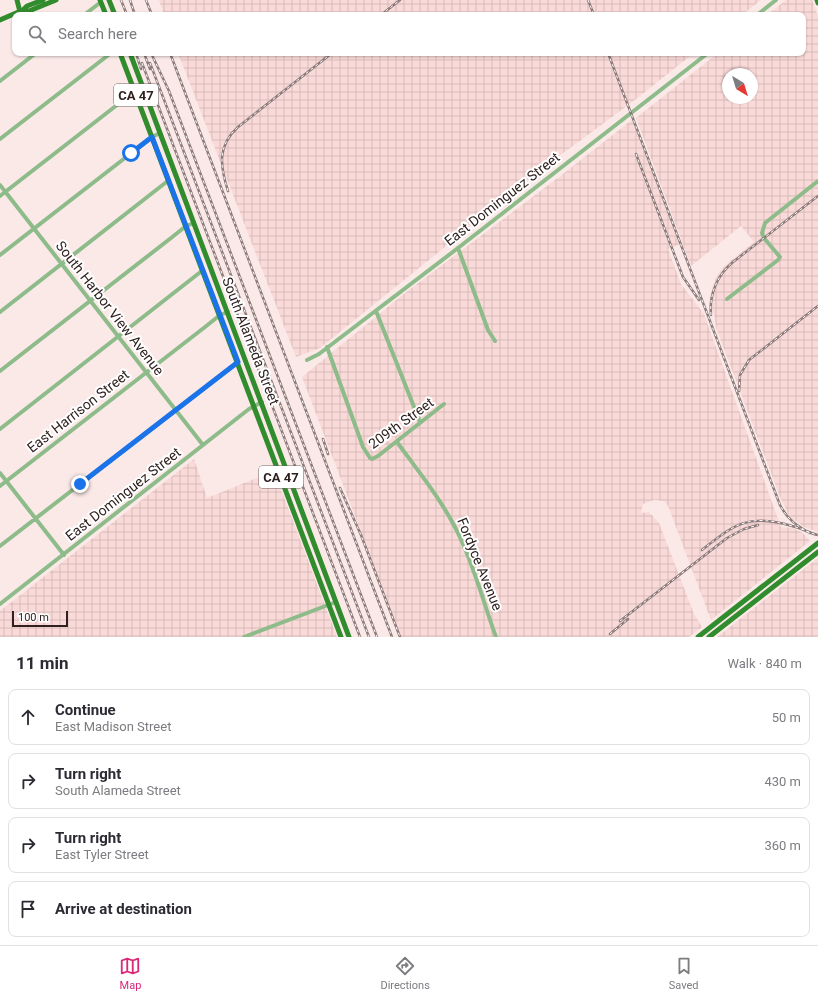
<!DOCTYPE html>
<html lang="en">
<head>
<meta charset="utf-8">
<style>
  :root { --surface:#fff; --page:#f2f2f3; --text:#2b2b33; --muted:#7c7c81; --line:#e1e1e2; --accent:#db2777 }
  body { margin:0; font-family:Roboto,sans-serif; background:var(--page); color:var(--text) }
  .compass { position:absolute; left:722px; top:68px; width:36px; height:36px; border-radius:50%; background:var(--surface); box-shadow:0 1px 3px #0004; rotate:142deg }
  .scale { position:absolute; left:12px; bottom:10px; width:56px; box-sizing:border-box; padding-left:4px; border:2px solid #302120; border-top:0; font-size:11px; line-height:14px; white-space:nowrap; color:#302120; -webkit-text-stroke:3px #fff; paint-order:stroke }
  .stop { position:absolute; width:12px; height:12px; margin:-9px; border:3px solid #1a73e8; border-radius:50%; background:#fff }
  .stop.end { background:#1a73e8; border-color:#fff; box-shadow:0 1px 4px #0008 }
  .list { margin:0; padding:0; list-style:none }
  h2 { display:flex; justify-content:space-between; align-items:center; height:52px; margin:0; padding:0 16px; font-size:17px }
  h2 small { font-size:13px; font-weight:400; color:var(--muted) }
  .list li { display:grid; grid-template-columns:26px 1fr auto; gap:12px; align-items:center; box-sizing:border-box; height:56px; margin:0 8px 8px; padding:0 8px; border:1px solid var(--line); border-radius:8px }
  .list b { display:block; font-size:15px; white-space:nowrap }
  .list p { margin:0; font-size:13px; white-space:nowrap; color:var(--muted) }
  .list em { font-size:13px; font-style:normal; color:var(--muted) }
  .icon { flex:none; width:22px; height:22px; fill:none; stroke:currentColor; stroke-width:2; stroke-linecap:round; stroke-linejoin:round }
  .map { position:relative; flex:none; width:818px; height:637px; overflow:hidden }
  .search { position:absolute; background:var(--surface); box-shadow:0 1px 3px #0004; left:12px; right:12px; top:12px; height:44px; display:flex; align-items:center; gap:10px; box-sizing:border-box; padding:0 14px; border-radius:8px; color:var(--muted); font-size:15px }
  .sheet { height:308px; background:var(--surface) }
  nav { display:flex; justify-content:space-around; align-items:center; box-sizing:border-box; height:56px; border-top:1px solid var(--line); background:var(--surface); font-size:11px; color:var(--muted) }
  nav a { display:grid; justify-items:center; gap:2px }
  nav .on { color:var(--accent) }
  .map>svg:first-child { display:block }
</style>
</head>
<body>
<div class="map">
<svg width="818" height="637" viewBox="0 0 818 637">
  <defs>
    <pattern id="industrial-grid" width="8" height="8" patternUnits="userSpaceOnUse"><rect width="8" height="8" fill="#fadad8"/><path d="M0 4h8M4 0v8" fill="none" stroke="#d7bbb9"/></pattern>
  </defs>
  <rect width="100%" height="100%" fill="#fbe9e8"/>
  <path fill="url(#industrial-grid)" fill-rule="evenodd" d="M159,0H761L742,15H164Z
    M786,0H812L818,16V532L804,527L789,516L780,497L716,328L714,313L710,312L709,305L711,293L715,280L720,271L729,262L754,242L741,226L691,266L636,118L718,53H803V15H767ZM728,74H752V98H728Z
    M178,53H694L631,103L539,171L320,348L296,357Z
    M633,119L680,244L668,249L681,284L704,314L781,527L793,528L803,533L810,541L711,620L668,506L664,501L654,500L643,504L641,513L649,512L659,523L694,614L702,627L689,637H401L302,377L405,293L559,177Z
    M194,459L207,498L274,471L337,637H0V611Z
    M818,558V637H717Z"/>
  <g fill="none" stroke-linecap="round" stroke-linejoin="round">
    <path stroke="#8ebb8a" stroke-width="4" d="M84,15L101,2
      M757,15L776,0
      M0,81L36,53
      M0,139L111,53
      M0,185L203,445
      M0,196L135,91
      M458,248L488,330L495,341
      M0,255L152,137L160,133
      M727,299L778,260L780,257L764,238L762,233L765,223L818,181
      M376,311L420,422
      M0,312L169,180
      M327,347L363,447L370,458L372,459L378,456L444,404
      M307,360L319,354L458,248L708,53
      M0,371L171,238L186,226L194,223
      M0,429L203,270
      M397,442C418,471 441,499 457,531C474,564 483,602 496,637
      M0,473L64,555
      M0,486L205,327L220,315L228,312
      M0,546L238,362
      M0,604L249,409L262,402
      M244,637L336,602"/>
    <path stroke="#318c2d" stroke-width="5" d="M17,0L20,12
      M100,0L106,15
      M109,0L115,15
      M817,0L818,3
      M23,10L27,6L43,0
      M0,20L23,10L29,11L56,0
      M120,53L341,637
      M130,53L349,637
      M698,637L818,543
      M709,637L818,552"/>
    <g stroke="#8c7b7a" stroke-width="2.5">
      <path id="rail" d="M121,0L127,15
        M130,0L135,15
        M146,0L152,15
        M588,0L594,15
        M381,15L400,0
        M136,53L141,69
        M144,53L150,69
        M151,53L169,91L377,637
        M170,53L392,637
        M608,53L780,505C787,519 797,526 810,533
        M142,63L360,637
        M150,63L369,637
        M636,154L683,277L699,300
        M228,191C220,166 217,146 238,127L332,53
        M711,315C709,295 717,275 733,262L818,196
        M739,391L740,375L749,360L818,306
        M323,439L328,454
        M340,488L361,535L400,637
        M702,550C735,524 748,513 792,526C801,528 809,533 818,535
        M620,621L727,538L744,529L758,525
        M610,634L628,619"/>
    </g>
    <use href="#rail" stroke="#fff" stroke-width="1" stroke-dasharray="3" stroke-linecap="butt"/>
  </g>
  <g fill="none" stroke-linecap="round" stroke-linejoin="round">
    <path stroke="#1a73e8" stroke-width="5" d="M80,484L238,362L152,137L131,153"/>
  </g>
  <g text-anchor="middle" stroke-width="4" stroke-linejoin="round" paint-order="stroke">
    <g fill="#fff" stroke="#6e6463" stroke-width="1">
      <rect x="114" y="84" width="44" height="22" rx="3"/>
      <rect x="259" y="466" width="44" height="22" rx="3"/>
    </g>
    <g font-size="13" font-weight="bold" fill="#302120">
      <text x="136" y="100">CA 47</text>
      <text x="281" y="482">CA 47</text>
    </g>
    <g font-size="14" fill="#302120" stroke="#fff">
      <text transform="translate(502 199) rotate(-38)" y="5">East Dominguez Street</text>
      <text transform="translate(110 308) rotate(52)" y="5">South Harbor View Avenue</text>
      <text transform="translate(251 341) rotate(69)" y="5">South Alameda Street</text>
      <text transform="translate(78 411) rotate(-38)" y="5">East Harrison Street</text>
      <text transform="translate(401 423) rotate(-36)" y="5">209th Street</text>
      <text transform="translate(123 494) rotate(-38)" y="5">East Dominguez Street</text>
      <text transform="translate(480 564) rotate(68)" y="5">Fordyce Avenue</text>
    </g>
  </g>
</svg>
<svg class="compass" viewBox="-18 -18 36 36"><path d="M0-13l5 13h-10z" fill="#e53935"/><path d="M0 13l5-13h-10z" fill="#7c7c81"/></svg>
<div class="scale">100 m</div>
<div class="stop" style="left:131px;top:153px"></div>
<div class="stop end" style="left:80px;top:484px"></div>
<div class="search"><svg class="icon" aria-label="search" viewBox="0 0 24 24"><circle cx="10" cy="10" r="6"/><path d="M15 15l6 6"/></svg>Search here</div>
</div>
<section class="sheet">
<h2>11 min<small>Walk · 840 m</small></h2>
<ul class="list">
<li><svg class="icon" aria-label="ahead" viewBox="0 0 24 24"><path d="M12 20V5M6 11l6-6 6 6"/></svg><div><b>Continue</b><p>East Madison Street</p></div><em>50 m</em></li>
<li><svg class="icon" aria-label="right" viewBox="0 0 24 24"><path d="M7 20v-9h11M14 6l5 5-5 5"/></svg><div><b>Turn right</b><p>South Alameda Street</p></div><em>430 m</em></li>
<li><svg class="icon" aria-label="right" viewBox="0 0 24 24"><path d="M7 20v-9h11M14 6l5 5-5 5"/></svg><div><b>Turn right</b><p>East Tyler Street</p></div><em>360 m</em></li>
<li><svg class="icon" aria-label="arrive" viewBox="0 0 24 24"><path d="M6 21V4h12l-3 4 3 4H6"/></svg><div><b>Arrive at destination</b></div></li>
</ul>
</section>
<nav>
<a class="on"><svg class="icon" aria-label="map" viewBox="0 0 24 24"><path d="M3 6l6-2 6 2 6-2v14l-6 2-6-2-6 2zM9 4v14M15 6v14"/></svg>Map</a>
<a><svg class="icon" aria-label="directions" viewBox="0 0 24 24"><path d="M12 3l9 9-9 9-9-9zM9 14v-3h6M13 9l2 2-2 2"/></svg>Directions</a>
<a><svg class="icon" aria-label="saved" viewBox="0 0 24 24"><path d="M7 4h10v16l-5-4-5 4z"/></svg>Saved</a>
</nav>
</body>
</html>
